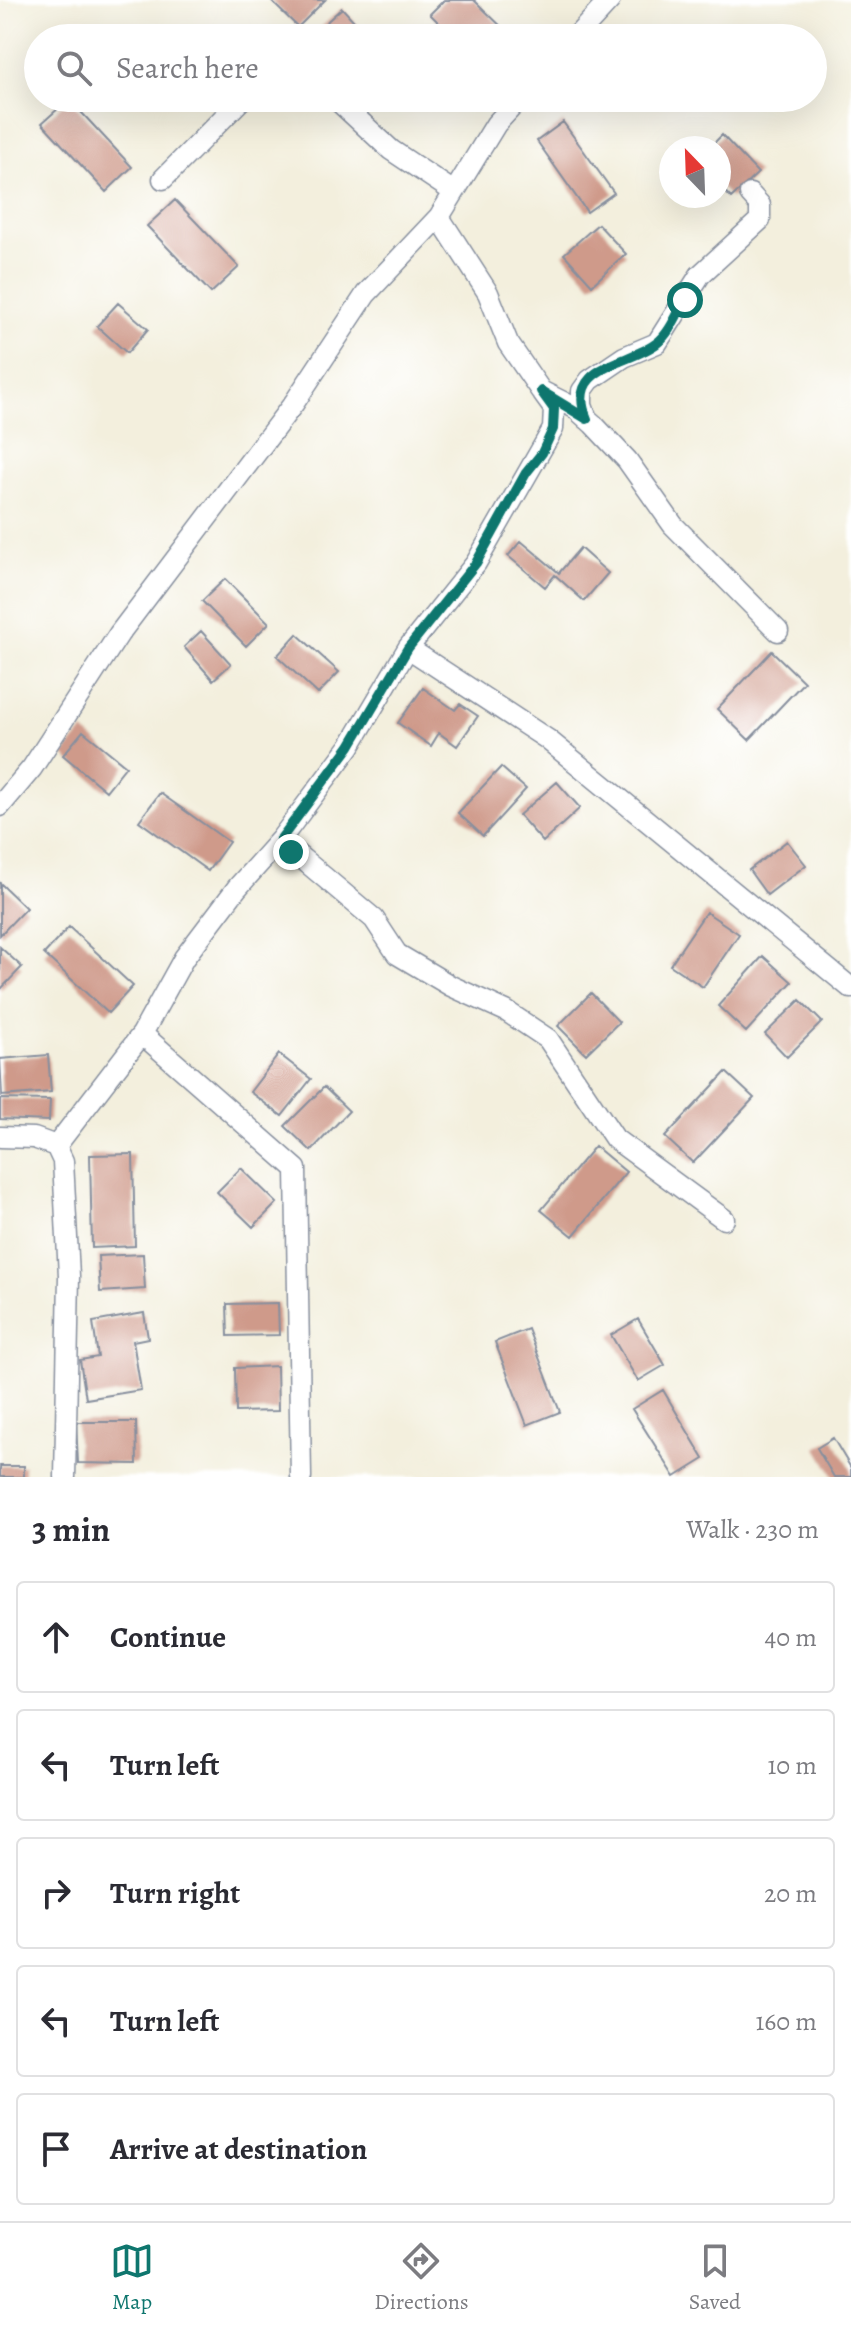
<!DOCTYPE html>
<html lang="en">
<head>
<meta charset="utf-8">
<style>
  :root { --surface:#fff; --page:#f7f7f7; --text:#2b2b33; --muted:#7c7c81; --line:#e1e1e2; --accent:#0f766e }
  body { margin:0; font-family:Alegreya,serif; background:var(--page); color:var(--text) }
  .compass { position:absolute; left:659px; top:136px; width:72px; height:72px; border-radius:50%; background:var(--surface); box-shadow:0 8px 32px #0002; rotate:337deg }
  .stop { position:absolute; width:24px; height:24px; margin:-18px; border:6px solid #0f766e; border-radius:50%; background:#fff }
  .stop.end { background:#0f766e; border-color:#fff; box-shadow:0 2px 8px #0008 }
  .list { margin:0; padding:0; list-style:none }
  h2 { display:flex; justify-content:space-between; align-items:center; height:104px; margin:0; padding:0 32px; font-size:34px }
  h2 small { font-size:26px; font-weight:400; color:var(--muted) }
  .list li { display:grid; grid-template-columns:52px 1fr auto; gap:24px; align-items:center; box-sizing:border-box; height:112px; margin:0 16px 16px; padding:0 16px; border:2px solid var(--line); border-radius:8px }
  .list b { display:block; font-size:30px; white-space:nowrap }
  .list em { font-size:26px; font-style:normal; color:var(--muted) }
  .icon { flex:none; width:44px; height:44px; fill:none; stroke:currentColor; stroke-width:2; stroke-linecap:round; stroke-linejoin:round }
  .map { position:relative; flex:none; width:851px; height:1477px; overflow:hidden }
  .search { position:absolute; background:var(--surface); box-shadow:0 8px 32px #0002; left:24px; right:24px; top:24px; height:88px; display:flex; align-items:center; gap:20px; box-sizing:border-box; padding:0 28px; border-radius:44px; color:var(--muted); font-size:30px }
  .sheet { height:744px; background:var(--surface) }
  nav { display:flex; justify-content:space-around; align-items:center; box-sizing:border-box; height:112px; border-top:2px solid var(--line); background:var(--surface); font-size:22px; color:var(--muted) }
  nav a { display:grid; justify-items:center; gap:4px }
  nav .on { color:var(--accent) }
  .map>svg:first-child { display:block }
</style>
</head>
<body>
<div class="map">
<svg width="851" height="1477" viewBox="0 0 851 1477">
  <rect width="100%" height="100%" fill="#fff"/>
  <filter id="ink" filterUnits="userSpaceOnUse"><feTurbulence type="fractalNoise" baseFrequency=".0125" numOctaves="2"/><feDisplacementMap in="SourceGraphic" scale="16" xChannelSelector="R" yChannelSelector="G"/><feConvolveMatrix kernelMatrix="1 2 1 2 8 2 1 2 1" color-interpolation-filters="sRGB"/></filter>
  <filter id="wash" filterUnits="userSpaceOnUse"><feTurbulence type="fractalNoise" baseFrequency=".006" numOctaves="4" result="noise"/><feDisplacementMap in="SourceGraphic" scale="32" xChannelSelector="R" yChannelSelector="G"/><feGaussianBlur stdDeviation="1.8" result="paint"/><feColorMatrix in="noise" values="0 0 0 0 0 0 0 0 0 0 0 0 0 0 0 0 0 1.4 0 .05"/><feComposite in="paint" operator="in"/></filter>
  <g filter="url(#wash)">
    <rect width="100%" height="100%" fill="#f3efdd"/>
    <g id="blocks">
      <path fill="#cf9a8a" d="M270,0H325L298,27Z
        M444,0H474L513,38H454L430,14Z
        M342,8L366,34L362,38H309Z
        M69,99L132,167L106,192L42,123Z
        M563,122L614,193L587,212L537,141Z
        M722,135L758,173L731,198L719,185V148H709Z
        M175,200L239,267L211,293L147,226Z
        M598,224L626,254L592,285L564,254Z
        M118,303L148,329L127,353L97,326Z
        M521,541L559,573L580,548L608,573L584,601L555,575L545,587L508,556Z
        M225,579L269,623L246,646L202,601Z
        M201,631L231,664L213,680L184,647Z
        M297,634L339,672L318,694L277,656Z
        M772,651L804,682L749,740L717,709Z
        M423,688L455,710L460,704L478,716L457,746L439,733L431,746L398,723Z
        M83,731L126,766L106,791L63,755Z
        M501,767L526,789L483,836L458,813Z
        M557,782L580,808L543,842L519,815Z
        M160,793L229,842L208,871L139,821Z
        M787,841L806,865L767,895L749,870Z
        M0,883L26,908L0,935Z
        M706,912L739,934L703,987L670,965Z
        M69,927L133,986L108,1013L44,954Z
        M0,947L22,967L0,990Z
        M763,956L792,982L746,1032L718,1006Z
        M591,993L619,1022L586,1054L558,1026Z
        M800,1000L822,1022L787,1057L765,1034Z
        M279,1054L311,1079L282,1116L250,1092Z
        M48,1055L51,1092L2,1096L0,1059Z
        M726,1072L754,1098L693,1163L665,1137Z
        M324,1087L349,1111L311,1151L285,1126Z
        M0,1099L50,1100L49,1121L0,1119Z
        M595,1146L626,1172L573,1236L541,1210Z
        M133,1154L135,1246L92,1248L90,1155Z
        M241,1168L277,1203L253,1227L217,1192Z
        M143,1254L145,1289L100,1292L98,1256Z
        M278,1303L279,1335L228,1336L227,1304Z
        M144,1313L148,1338L133,1341L141,1390L86,1399L80,1360L98,1357L93,1322Z
        M638,1319L665,1365L638,1381L611,1335Z
        M528,1329L560,1412L527,1425L495,1342Z
        M277,1366L278,1411L236,1412L235,1368Z
        M663,1390L704,1459L675,1477L632,1409Z
        M76,1422H136L137,1464L78,1463Z
        M833,1438L851,1468V1477H834L817,1448Z
        M0,1466H24V1477H0Z"/>
    </g>
  </g>
  <g filter="url(#ink)">
    <use href="#blocks" fill-opacity="0" stroke="#878f9e" stroke-width="2"/>
    <g fill="none" stroke-linecap="round" stroke-linejoin="round">
      <g stroke="#878f9e" stroke-width="23">
        <path id="street" d="M575,38L610,0
          M335,98L391,150L454,192
          M163,179L243,98
          M439,217L488,293L508,343L541,391L575,408L593,424L627,460L673,525L778,631
          M587,419L582,405V391L590,380L624,357L657,343L700,275L760,220V205L750,194
          M408,648L547,739L851,988
          M0,806L32,768L119,634L294,403L366,294L439,217L496,124L520,98
          M280,840L374,919L397,954L451,986L506,1011L548,1039L615,1139L724,1219
          M142,1034L296,1169L301,1477
          M0,1137L34,1138L56,1146L63,1161L69,1276L65,1477
          M56,1146L142,1034L184,958L237,888L280,840L350,746L408,648L476,563L553,429L554,409L541,391"/>
      </g>
      <use href="#street" stroke="#fff" stroke-width="20"/>
    </g>
  </g>
  <g fill="none" stroke-linecap="round" stroke-linejoin="round" filter="url(#ink)">
    <path stroke="#0f766e" stroke-width="10" d="M291,852L280,840L350,746L408,648L476,563L526,473L542,453L553,429L554,409L541,391L587,419C564,365 629,365 657,343C670,333 677,314 685,300"/>
  </g>
</svg>
<svg class="compass" viewBox="-18 -18 36 36"><path d="M0-13l5 13h-10z" fill="#e53935"/><path d="M0 13l5-13h-10z" fill="#7c7c81"/></svg>
<div class="stop" style="left:685px;top:300px"></div>
<div class="stop end" style="left:291px;top:852px"></div>
<div class="search"><svg class="icon" aria-label="search" viewBox="0 0 24 24"><circle cx="10" cy="10" r="6"/><path d="M15 15l6 6"/></svg>Search here</div>
</div>
<section class="sheet">
<h2>3 min<small>Walk · 230 m</small></h2>
<ul class="list">
<li><svg class="icon" aria-label="ahead" viewBox="0 0 24 24"><path d="M12 20V5M6 11l6-6 6 6"/></svg><div><b>Continue</b></div><em>40 m</em></li>
<li><svg class="icon" aria-label="left" viewBox="0 0 24 24"><path d="M17 20v-9H6M10 6l-5 5 5 5"/></svg><div><b>Turn left</b></div><em>10 m</em></li>
<li><svg class="icon" aria-label="right" viewBox="0 0 24 24"><path d="M7 20v-9h11M14 6l5 5-5 5"/></svg><div><b>Turn right</b></div><em>20 m</em></li>
<li><svg class="icon" aria-label="left" viewBox="0 0 24 24"><path d="M17 20v-9H6M10 6l-5 5 5 5"/></svg><div><b>Turn left</b></div><em>160 m</em></li>
<li><svg class="icon" aria-label="arrive" viewBox="0 0 24 24"><path d="M6 21V4h12l-3 4 3 4H6"/></svg><div><b>Arrive at destination</b></div></li>
</ul>
</section>
<nav>
<a class="on"><svg class="icon" aria-label="map" viewBox="0 0 24 24"><path d="M3 6l6-2 6 2 6-2v14l-6 2-6-2-6 2zM9 4v14M15 6v14"/></svg>Map</a>
<a><svg class="icon" aria-label="directions" viewBox="0 0 24 24"><path d="M12 3l9 9-9 9-9-9zM9 14v-3h6M13 9l2 2-2 2"/></svg>Directions</a>
<a><svg class="icon" aria-label="saved" viewBox="0 0 24 24"><path d="M7 4h10v16l-5-4-5 4z"/></svg>Saved</a>
</nav>
</body>
</html>
